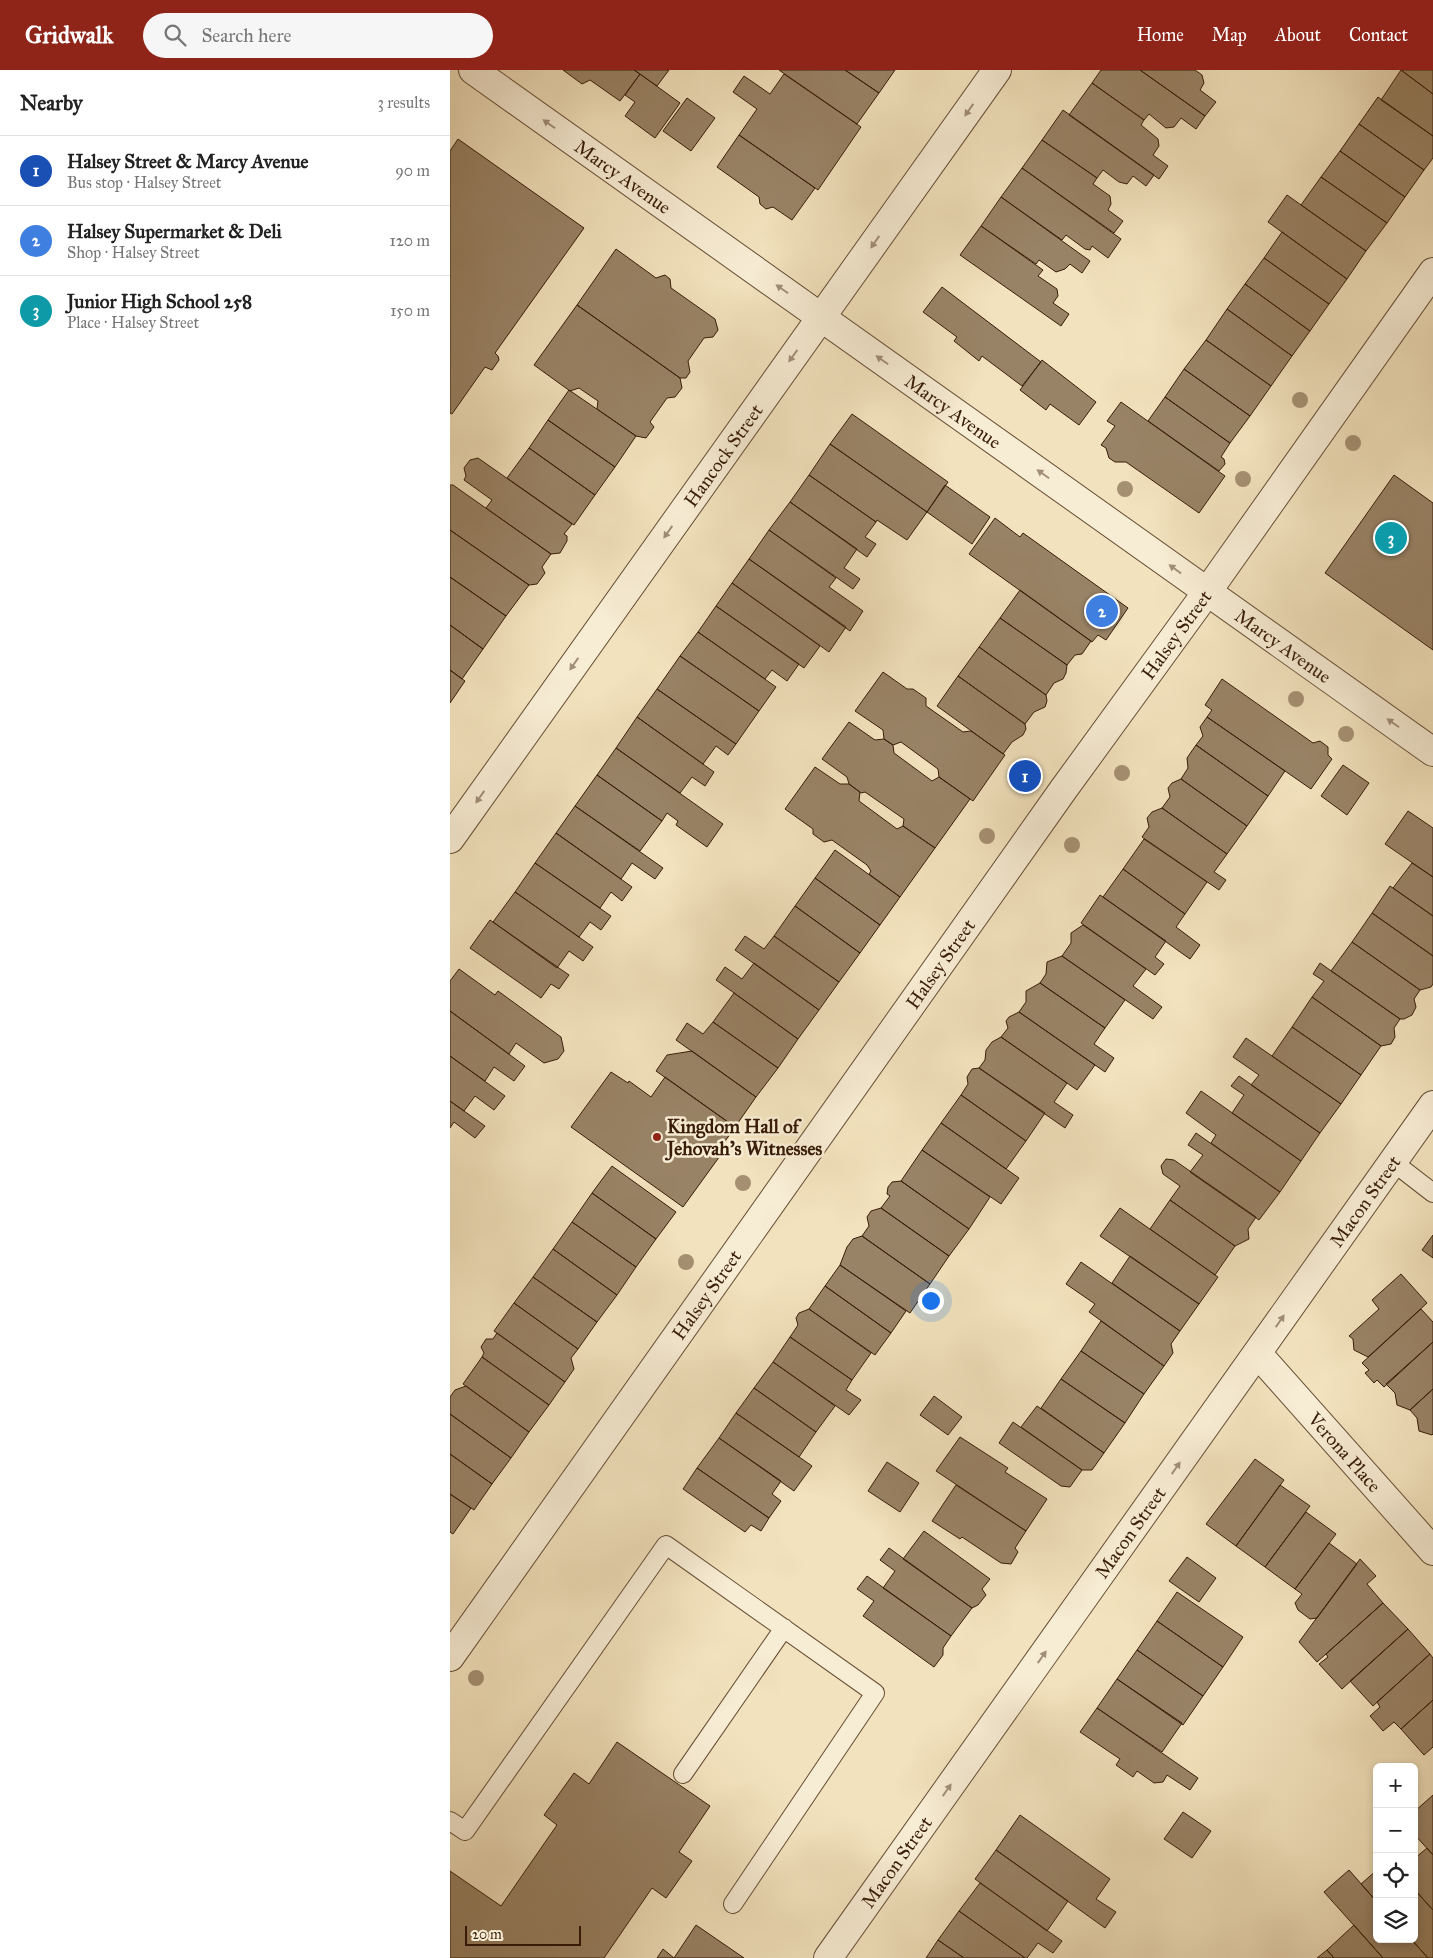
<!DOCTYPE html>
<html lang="en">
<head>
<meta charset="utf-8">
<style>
  :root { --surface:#fff; --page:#f6f6f6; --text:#222; --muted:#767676; --line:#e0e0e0; --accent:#8f2418 }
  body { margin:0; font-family:"IM FELL Great Primer",serif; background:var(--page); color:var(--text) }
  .controls { position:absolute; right:15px; bottom:15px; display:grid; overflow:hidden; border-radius:8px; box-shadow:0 2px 8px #0003 }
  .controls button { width:45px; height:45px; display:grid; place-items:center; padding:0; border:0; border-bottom:1px solid var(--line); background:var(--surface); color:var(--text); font:25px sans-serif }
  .scale { position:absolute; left:15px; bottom:12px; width:116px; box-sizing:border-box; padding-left:5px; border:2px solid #381c08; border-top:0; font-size:14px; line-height:18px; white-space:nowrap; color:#381c08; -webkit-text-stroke:4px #f7ecd4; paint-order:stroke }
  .you { position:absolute; left:480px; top:1230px; width:18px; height:18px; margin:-12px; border:4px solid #fff; border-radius:50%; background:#1a73e8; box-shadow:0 0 0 8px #1a73e833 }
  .badge { display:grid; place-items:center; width:32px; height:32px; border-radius:50%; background:var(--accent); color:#fff; font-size:16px; font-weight:700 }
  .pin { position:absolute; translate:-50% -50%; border:2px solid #fff; box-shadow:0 1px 5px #0006 }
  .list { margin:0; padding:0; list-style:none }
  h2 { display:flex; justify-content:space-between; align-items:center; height:65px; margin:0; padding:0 20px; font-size:21px }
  h2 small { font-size:16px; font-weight:400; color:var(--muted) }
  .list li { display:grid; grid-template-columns:32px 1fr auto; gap:15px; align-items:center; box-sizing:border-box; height:70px; padding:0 20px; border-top:1px solid var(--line) }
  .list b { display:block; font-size:19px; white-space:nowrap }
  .list p { margin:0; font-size:16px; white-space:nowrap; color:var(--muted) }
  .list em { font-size:16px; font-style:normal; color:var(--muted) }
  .icon { flex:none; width:28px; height:28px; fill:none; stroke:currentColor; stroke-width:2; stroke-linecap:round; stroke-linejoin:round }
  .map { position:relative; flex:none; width:983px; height:1888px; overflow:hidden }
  header { display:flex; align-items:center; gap:30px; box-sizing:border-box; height:70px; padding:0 25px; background:var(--accent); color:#fff }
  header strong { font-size:24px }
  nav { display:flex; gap:28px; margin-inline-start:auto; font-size:18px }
  .search { width:350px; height:45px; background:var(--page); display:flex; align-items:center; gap:12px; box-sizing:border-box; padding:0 18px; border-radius:28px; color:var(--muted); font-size:19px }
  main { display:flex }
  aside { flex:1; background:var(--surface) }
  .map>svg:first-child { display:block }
</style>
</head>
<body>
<header>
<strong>Gridwalk</strong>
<div class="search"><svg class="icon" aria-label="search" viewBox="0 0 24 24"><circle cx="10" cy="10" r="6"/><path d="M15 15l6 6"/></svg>Search here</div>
<nav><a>Home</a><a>Map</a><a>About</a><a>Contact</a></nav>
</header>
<main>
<aside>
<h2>Nearby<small>3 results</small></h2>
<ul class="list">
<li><span class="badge" style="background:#1a4fb4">1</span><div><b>Halsey Street &amp; Marcy Avenue</b><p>Bus stop · Halsey Street</p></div><em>90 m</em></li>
<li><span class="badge" style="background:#3f7fe0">2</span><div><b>Halsey Supermarket &amp; Deli</b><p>Shop · Halsey Street</p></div><em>120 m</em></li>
<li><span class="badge" style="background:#0f9aa8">3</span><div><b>Junior High School 258</b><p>Place · Halsey Street</p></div><em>150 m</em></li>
</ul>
</aside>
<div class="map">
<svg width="983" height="1888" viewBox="0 0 983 1888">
  <rect width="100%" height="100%" fill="#f2e2bd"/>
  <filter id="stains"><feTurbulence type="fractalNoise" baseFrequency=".004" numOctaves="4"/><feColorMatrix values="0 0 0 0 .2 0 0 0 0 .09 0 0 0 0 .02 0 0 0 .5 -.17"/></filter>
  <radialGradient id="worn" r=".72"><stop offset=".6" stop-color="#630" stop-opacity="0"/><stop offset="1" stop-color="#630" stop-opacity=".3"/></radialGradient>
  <path fill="#998366" stroke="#381c08" d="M113,0H184L190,4L170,31L140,10L132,14Z
    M184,0H219L207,16Z
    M329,0H395L429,23L407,54Z
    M395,0H445L429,23Z
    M651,0H690L755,46L746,59L731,48L724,57L716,58L699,44L694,50L642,13Z
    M690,0H745L752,5L754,13L750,20L766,32L755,46Z
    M951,0L983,24V66L931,30Z
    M951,0H983V24Z
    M190,4L230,33L205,68L175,46L185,32L175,25Z
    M334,4L411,57L368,120L289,65L307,39L283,22L294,6L320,24Z
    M642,13L694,50L691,55L708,69L709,76L703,85L718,96L709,109L619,45Z
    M928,27L983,66V88L974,100L909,54Z
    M237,28L265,48L241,81L213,61Z
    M613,40L704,105L696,116L683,106L677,114L669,112L653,100L647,108L592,70Z
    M909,54L974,100L955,127L890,81Z
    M289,65L365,118L342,150L323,137L316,139L310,134L309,127L267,97Z
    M8,69L134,158L45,283L48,286L49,290L42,300L35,297L2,344L0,343V81Z
    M592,70L647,108L643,114L660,126L661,134L658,140L673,151L664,163L572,98Z
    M890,81L955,127L937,153L871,107Z
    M572,98L671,169L658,188L642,176L640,180L635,179L616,165L612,170L551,127Z
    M871,107L937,153L916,181L851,135Z
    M837,125L916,181L897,209L818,152Z
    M551,127L640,191L632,203L620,194L615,199L606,202L589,190L586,194L531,156Z
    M531,156L593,200L588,206L607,219L608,226L603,233L619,244L611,256L510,185Z
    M832,162L897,209L879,234L814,188Z
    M166,179L206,208L215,205L220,209L221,218L265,249L268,260L263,267L254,268L238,291L240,302L236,308H230L127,235Z
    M814,188L879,234L860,261L795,214Z
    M795,214L860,261L842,286L777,239Z
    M492,217L591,292L572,316L532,286L529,291L504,271L507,267L473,242Z
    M127,235L230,308L232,318L225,327L217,328L200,352L204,357L196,368L186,366L147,339L148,331L129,318L120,321L84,295Z
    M777,239L842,286L821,316L756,270Z
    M756,270L821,316L800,346L734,299Z
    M592,290L646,332L629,355L600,334L596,340L570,320Z
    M734,299L800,346L780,373L715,327Z
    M119,320L186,366L165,397L98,350Z
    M715,327L780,373L771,387L774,389L775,394L769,401L698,351Z
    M671,332L775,406L749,443L676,392H665L659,388L656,378L651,375L665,356L657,351Z
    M402,344L498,412L477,442L380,374Z
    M98,350L165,397L145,425L79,378Z
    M380,374L477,442L457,470L427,450L426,452L359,405Z
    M79,378L145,425L124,455L57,408Z
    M28,388L122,454L114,464L117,466V471L110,483L101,484L36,438L42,430L14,410L16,406L14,398L20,390Z
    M359,405L426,452L415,467L426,474L417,487L340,432Z
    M944,405L983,433V580L875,503Z
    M0,415H3L101,484L92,497L95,503L87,514L79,515L0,460Z
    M495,415L540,447L522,474L477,442Z
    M340,432L407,479L394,498L410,509L403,519L319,460Z
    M545,448L570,467L573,463L678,538L656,570L648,565L642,572L519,484Z
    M0,460L79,515L56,546L0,507Z
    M319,460L386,508L379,517L413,541L400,561L299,489Z
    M299,489L396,557L379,582L282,513Z
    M0,507L56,546L33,579L0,555Z
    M282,513L370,576L354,598L266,536Z
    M570,520L641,571L632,584L625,585L617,595L550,548Z
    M266,536L349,594L337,611L322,600L315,609L248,562Z
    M550,548L617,595L616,603L613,609L604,613L596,625L529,577Z
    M0,555L33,579L12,609L0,600Z
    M248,562L326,617L309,641L230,586Z
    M529,577L596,625L597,631L595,637L584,642L575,654L508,606Z
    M230,586L309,641L286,674L207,619Z
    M0,600L15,611L0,633Z
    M433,602L457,619H463L476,628V636L513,662L521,661L555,685L523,731L489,707L488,699L451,672L443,675L434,669L433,660L405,641Z
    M508,606L575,654L576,659L573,665L562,672L553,684L487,636Z
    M772,609L863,673L870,671L878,677V685L882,689L861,719L757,647L762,640L755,635Z
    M207,619L286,674L278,685L266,676L253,694L187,647Z
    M187,647L264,702L255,716L242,707L230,723L166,678Z
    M757,647L835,701L818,726L746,675L753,666L750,657Z
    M399,652L425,670L434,669L443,675L444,683L482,711L489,707L520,729L485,778L453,756L454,749L415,722L411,723L399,714L397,707L372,689Z
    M746,675L818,726L797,756L731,709L738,698L737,688Z
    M166,678L273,754L257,777L226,755L228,751L217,743L212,751L147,705Z
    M893,695L919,713L897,745L871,726Z
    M365,697L390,714H399L410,722L409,731L447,759L453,756L485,778L450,827L419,804L421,801L417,795L382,770L374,772L363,764V759L335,739Z
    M147,705L212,751L190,781L125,736Z
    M731,709L797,756L777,784L712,738L720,727L718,718L722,713Z
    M125,736L213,798L205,809L182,793L171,809L106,763Z
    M712,738L777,784L764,802L776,810L769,820L692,767L699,757L697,748L702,742Z
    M958,741L983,758V807L935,774Z
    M106,763L182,817L172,831L161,822L150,838L85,793Z
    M694,769L757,812L735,844L673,799Z
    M385,780L450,827L430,855L365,808Z
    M85,793L161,846L151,860L140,852L129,867L65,822Z
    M962,793L983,807V846L943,818Z
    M673,799L735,844L726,857L750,875L740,889L653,827Z
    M365,808L430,855L410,883L345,836Z
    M940,816L983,846V886L922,843Z
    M65,822L143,877L133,891L119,881L107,898L43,852Z
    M650,825L716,871L705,887L714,894L705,905L631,853Z
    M345,836L410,883L389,912L324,866Z
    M922,843L983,886V914L981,917L970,920L902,872Z
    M40,850L119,905L109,919L101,914L91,928L20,878Z
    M633,855L696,899L683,916L712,937L703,949L612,886L621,873V863Z
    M295,866L314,879L324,866L389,912L369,940L285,880Z
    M902,872L970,920L964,929L966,937L962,945L954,949H950L881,901Z
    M612,886L675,930L655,958L590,913L596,904L597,892Z
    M304,893L369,940L348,969L266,910L275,897L292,909Z
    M870,893L950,949L944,958L945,967L941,974L931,976L862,927L874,911L863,904Z
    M9,899L45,925L48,921L111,967L114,981L108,989L94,993L66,973L59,984L0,941V911Z
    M590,913L655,958L644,974L664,988L655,1002L569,942L576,932V921Z
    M284,923L348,969L328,998L263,952Z
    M862,927L931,976L911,1005L842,957Z
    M0,941L75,996L64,1011L44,997L35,1011L0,986Z
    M569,942L645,995L627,1020L551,967L558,958L556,951L559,947Z
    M263,952L328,998L306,1027L226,970L237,953L253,964Z
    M842,957L911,1005L891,1034L822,986Z
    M551,967L617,1013L604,1032L623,1045L615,1058L529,998L535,990L536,980L542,972Z
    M796,968L891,1034L870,1063L801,1015L809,1005L783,987Z
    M242,981L306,1027L285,1057L206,1001L217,985Z
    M0,986L55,1026L44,1040L25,1026L14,1041L0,1031Z
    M529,998L595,1043L576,1071L511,1025L518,1014L517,1007L522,999Z
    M161,1002L178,1013L179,1011L201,1027L215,1007L285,1057L271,1077L275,1079L233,1137L121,1057Z
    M789,1006L870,1063L851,1091L782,1043L794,1025L781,1016Z
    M751,1021L851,1091L830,1122L761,1073L766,1065L736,1043Z
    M511,1025L576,1071L556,1099L491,1053Z
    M0,1031L35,1056L25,1068L4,1052L0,1058Z
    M491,1053L569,1108L551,1134L472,1080Z
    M746,1063L830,1122L809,1150L740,1102L753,1085L738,1075Z
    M472,1080L540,1127L519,1159L451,1111Z
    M716,1089L724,1090L806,1147L798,1159L799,1169L785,1176L720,1130L730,1116L713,1104L711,1096Z
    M162,1096L226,1142L206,1169L142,1123Z
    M451,1111L519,1159L499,1186L431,1138L440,1126L437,1124L438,1117L442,1112Z
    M142,1123L206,1169L186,1197L122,1152Z
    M720,1130L785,1176L765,1205L700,1159Z
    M431,1138L499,1186L480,1214L412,1166L419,1156L417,1147L421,1141Z
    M670,1138L768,1207L749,1234L650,1166Z
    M122,1152L186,1197L167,1225L103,1179Z
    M983,1165V1188L972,1180Z
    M412,1166L480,1214L460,1243L390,1195L397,1177L403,1169Z
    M103,1179L167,1225L147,1252L83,1207Z
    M680,1186L749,1234L730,1261L662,1213Z
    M631,1192L730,1261L721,1274L723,1283L714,1296L639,1242L645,1234L616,1214Z
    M390,1195L456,1241L441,1263L375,1216Z
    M951,1204L977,1233L918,1287L904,1280L903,1269L899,1266L929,1239L922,1230Z
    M83,1207L147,1252L128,1279L64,1233Z
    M375,1216L441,1263L425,1285L359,1239Z
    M64,1233L128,1279L121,1288L124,1299L115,1312L44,1261Z
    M359,1239L421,1283L402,1310L340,1267L348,1255L346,1248L349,1243Z
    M971,1239L983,1252V1272L934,1317L927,1310L924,1313L915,1303L919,1300L912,1293Z
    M651,1251L714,1296L694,1324L631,1281Z
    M47,1263L115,1312L99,1335L32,1287L34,1283L31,1277L36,1269H43Z
    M340,1267L402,1310L396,1320L411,1330L399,1345L323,1292Z
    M983,1272V1319L960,1340L947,1335L945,1323L936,1314Z
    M631,1281L694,1324L675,1353L611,1309Z
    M32,1287L99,1335L79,1362L13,1314Z
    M323,1292L385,1336L366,1362L304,1318Z
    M611,1309L675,1353L654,1383L591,1338Z
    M16,1316L79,1362L61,1388L0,1344V1327L5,1320Z
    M304,1318L366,1362L349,1387L286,1343Z
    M983,1319V1364L982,1365L969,1361L967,1348L960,1340Z
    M484,1326L512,1347L498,1365L470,1345Z
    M587,1336L654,1383L642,1400H632L571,1357Z
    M286,1343L362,1396L344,1421L269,1368Z
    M0,1344L61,1388L42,1414L0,1384Z
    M563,1352L632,1400L620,1417L611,1416L549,1373Z
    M510,1367L558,1398L555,1402L597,1429L576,1461L486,1401Z
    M269,1368L331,1411L322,1424L331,1431L319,1448L247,1398Z
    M0,1384L42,1414L24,1440L0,1424Z
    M805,1389L834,1410L786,1476L756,1454Z
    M437,1392L469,1413L450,1442L418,1421Z
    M247,1398L319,1448L311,1461L301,1455L295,1462L233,1419Z
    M506,1415L576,1461L565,1478L568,1482L561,1494L551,1493L512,1467L510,1469L482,1451Z
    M830,1415L860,1436L815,1497L786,1476Z
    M0,1424L21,1438L3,1464L0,1462Z
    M856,1442L886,1464L845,1519L815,1497Z
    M474,1461L540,1509L532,1519L536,1525L528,1535L522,1538L453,1489Z
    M879,1473L907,1494L867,1548L860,1549L848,1540L845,1533L852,1524L845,1519Z
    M439,1478L522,1538L501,1566L433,1518L445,1501L430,1490Z
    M737,1487L766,1508L749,1532L719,1511Z
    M910,1489L926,1506L917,1514L933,1533L867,1592L849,1572Z
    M417,1506L501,1566L493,1578V1585L484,1597L413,1546L424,1531L407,1519Z
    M727,1522L793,1567L773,1597L707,1551Z
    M933,1533L958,1559L892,1619L869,1594L878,1587L876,1584Z
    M707,1551L773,1597L753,1626L687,1580Z
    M958,1559L980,1584L923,1636L900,1611Z
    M687,1580L753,1626L733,1655L667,1609Z
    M980,1584L983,1588V1630L951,1659L944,1652L933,1661L920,1646L930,1637L927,1632Z
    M667,1609L732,1653L712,1682L647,1638Z
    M983,1630V1677L974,1685L951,1659Z
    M647,1638L748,1708L740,1720L717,1705L713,1712L704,1713L687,1701L683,1707L666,1695L670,1689L630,1662Z
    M167,1672L260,1736L229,1782L242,1791L216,1828L202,1818L154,1888H0V1801L51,1836L107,1755L94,1745L124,1703L139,1714Z
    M983,1725V1785L964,1764V1742Z
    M733,1742L761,1761L742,1788L714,1769Z
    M570,1745L660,1809L646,1829L666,1842L655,1858L546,1780Z
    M977,1778L983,1785V1840L964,1819V1789Z
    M546,1780L618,1831L597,1861L525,1809Z
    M899,1800L927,1832V1869H961L978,1888H933L874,1822Z
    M927,1800V1832L911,1814Z
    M530,1813L612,1871L603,1883L588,1873L577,1888H575L509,1841Z
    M964,1819L983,1840V1888H978L961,1869H964Z
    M509,1841L575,1888H514L488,1870Z
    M246,1855L294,1888H207L213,1879L224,1888Z
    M904,1855L933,1888H884L877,1880Z
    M488,1870L514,1888H476Z
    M877,1880L884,1888H867Z"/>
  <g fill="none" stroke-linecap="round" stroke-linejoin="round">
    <g stroke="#664e35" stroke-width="20">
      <path id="lane" d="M943,1092L983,1123
        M233,1704L334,1558
        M0,1751L15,1761L216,1475L425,1623L283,1834"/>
    </g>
    <g stroke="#664e35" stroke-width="30">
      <g id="street">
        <path id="s1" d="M23,0L983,682"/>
        <path id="s2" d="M0,769L547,0"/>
        <path id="s3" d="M808,1284L983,1481"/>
        <path id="s4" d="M0,1587L613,720L757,522L983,202"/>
        <path id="s5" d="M378,1888L983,1035"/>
      </g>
    </g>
    <use href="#lane" stroke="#f7ecd4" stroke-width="18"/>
    <use href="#street" stroke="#f7ecd4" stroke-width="28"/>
  </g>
  <g fill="#a59072">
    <circle cx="850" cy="330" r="8"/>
    <circle cx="903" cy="373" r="8"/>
    <circle cx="793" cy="409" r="8"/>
    <circle cx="675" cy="419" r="8"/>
    <circle cx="846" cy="629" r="8"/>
    <circle cx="896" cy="664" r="8"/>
    <circle cx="672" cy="703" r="8"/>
    <circle cx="537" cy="766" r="8"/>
    <circle cx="622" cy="775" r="8"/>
    <circle cx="293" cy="1113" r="8"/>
    <circle cx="236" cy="1192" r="8"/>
    <circle cx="26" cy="1608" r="8"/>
  </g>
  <defs><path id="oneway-solid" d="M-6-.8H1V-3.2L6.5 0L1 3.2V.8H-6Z" transform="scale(1.25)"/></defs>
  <g fill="#a18e78">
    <use href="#oneway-solid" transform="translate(519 40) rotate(125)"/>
    <use href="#oneway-solid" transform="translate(99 54) rotate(-145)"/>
    <use href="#oneway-solid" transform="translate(425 172) rotate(125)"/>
    <use href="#oneway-solid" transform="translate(332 219) rotate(-145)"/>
    <use href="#oneway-solid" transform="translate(343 286) rotate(126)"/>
    <use href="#oneway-solid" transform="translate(432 290) rotate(-145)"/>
    <use href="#oneway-solid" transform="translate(593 404) rotate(-145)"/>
    <use href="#oneway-solid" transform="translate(218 462) rotate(125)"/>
    <use href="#oneway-solid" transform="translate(725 499) rotate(-144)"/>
    <use href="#oneway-solid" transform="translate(124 594) rotate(125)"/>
    <use href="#oneway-solid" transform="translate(943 653) rotate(-145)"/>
    <use href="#oneway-solid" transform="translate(30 727) rotate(125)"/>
    <use href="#oneway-solid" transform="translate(830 1251) rotate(-55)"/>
    <use href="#oneway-solid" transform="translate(726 1398) rotate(-55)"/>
    <use href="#oneway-solid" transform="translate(592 1587) rotate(-55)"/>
    <use href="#oneway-solid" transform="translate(497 1720) rotate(-55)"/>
  </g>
  <circle fill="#8f2418" stroke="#f7ecd4" stroke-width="2" cx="207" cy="1067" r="5"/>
  <g text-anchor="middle" stroke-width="5" stroke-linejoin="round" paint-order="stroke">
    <g font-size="19" fill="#381c08" stroke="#f7ecd4">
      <text dy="7" stroke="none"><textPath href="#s1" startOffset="184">Marcy Avenue</textPath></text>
      <text dy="7" stroke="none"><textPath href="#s1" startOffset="589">Marcy Avenue</textPath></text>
      <text dy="7" stroke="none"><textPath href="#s2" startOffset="471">Hancock Street</textPath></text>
      <text dy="7" stroke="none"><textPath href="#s4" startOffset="1254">Halsey Street</textPath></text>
      <text dy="7" stroke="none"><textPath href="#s1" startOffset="994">Marcy Avenue</textPath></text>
      <text dy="7" stroke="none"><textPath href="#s4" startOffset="849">Halsey Street</textPath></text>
      <text dy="7" stroke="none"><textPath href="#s5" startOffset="928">Macon Street</textPath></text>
      <text dy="7" stroke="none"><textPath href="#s4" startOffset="444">Halsey Street</textPath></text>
      <text dy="7" stroke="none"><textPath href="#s3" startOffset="131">Verona Place</textPath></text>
      <text dy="7" stroke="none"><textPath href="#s5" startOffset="522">Macon Street</textPath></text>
      <text dy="7" stroke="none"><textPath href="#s5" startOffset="118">Macon Street</textPath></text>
    </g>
    <g font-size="19" font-weight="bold" fill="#381c08" stroke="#f7ecd4" text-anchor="start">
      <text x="217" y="1063">Kingdom Hall of<tspan x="217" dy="22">Jehovah's Witnesses</tspan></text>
    </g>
  </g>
  <rect width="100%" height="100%" filter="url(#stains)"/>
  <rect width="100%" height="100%" fill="url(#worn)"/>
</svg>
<div class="controls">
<button>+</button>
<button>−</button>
<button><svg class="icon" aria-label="locate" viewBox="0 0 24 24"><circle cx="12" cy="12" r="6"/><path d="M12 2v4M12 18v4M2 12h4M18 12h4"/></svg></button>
<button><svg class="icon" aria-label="layers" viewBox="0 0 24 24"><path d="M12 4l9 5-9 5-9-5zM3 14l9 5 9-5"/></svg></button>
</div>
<div class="scale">20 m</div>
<div class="you"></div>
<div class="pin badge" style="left:575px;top:706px;background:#1a4fb4">1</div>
<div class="pin badge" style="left:652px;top:541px;background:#3f7fe0">2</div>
<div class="pin badge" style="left:941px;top:468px;background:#0f9aa8">3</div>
</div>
</main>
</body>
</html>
